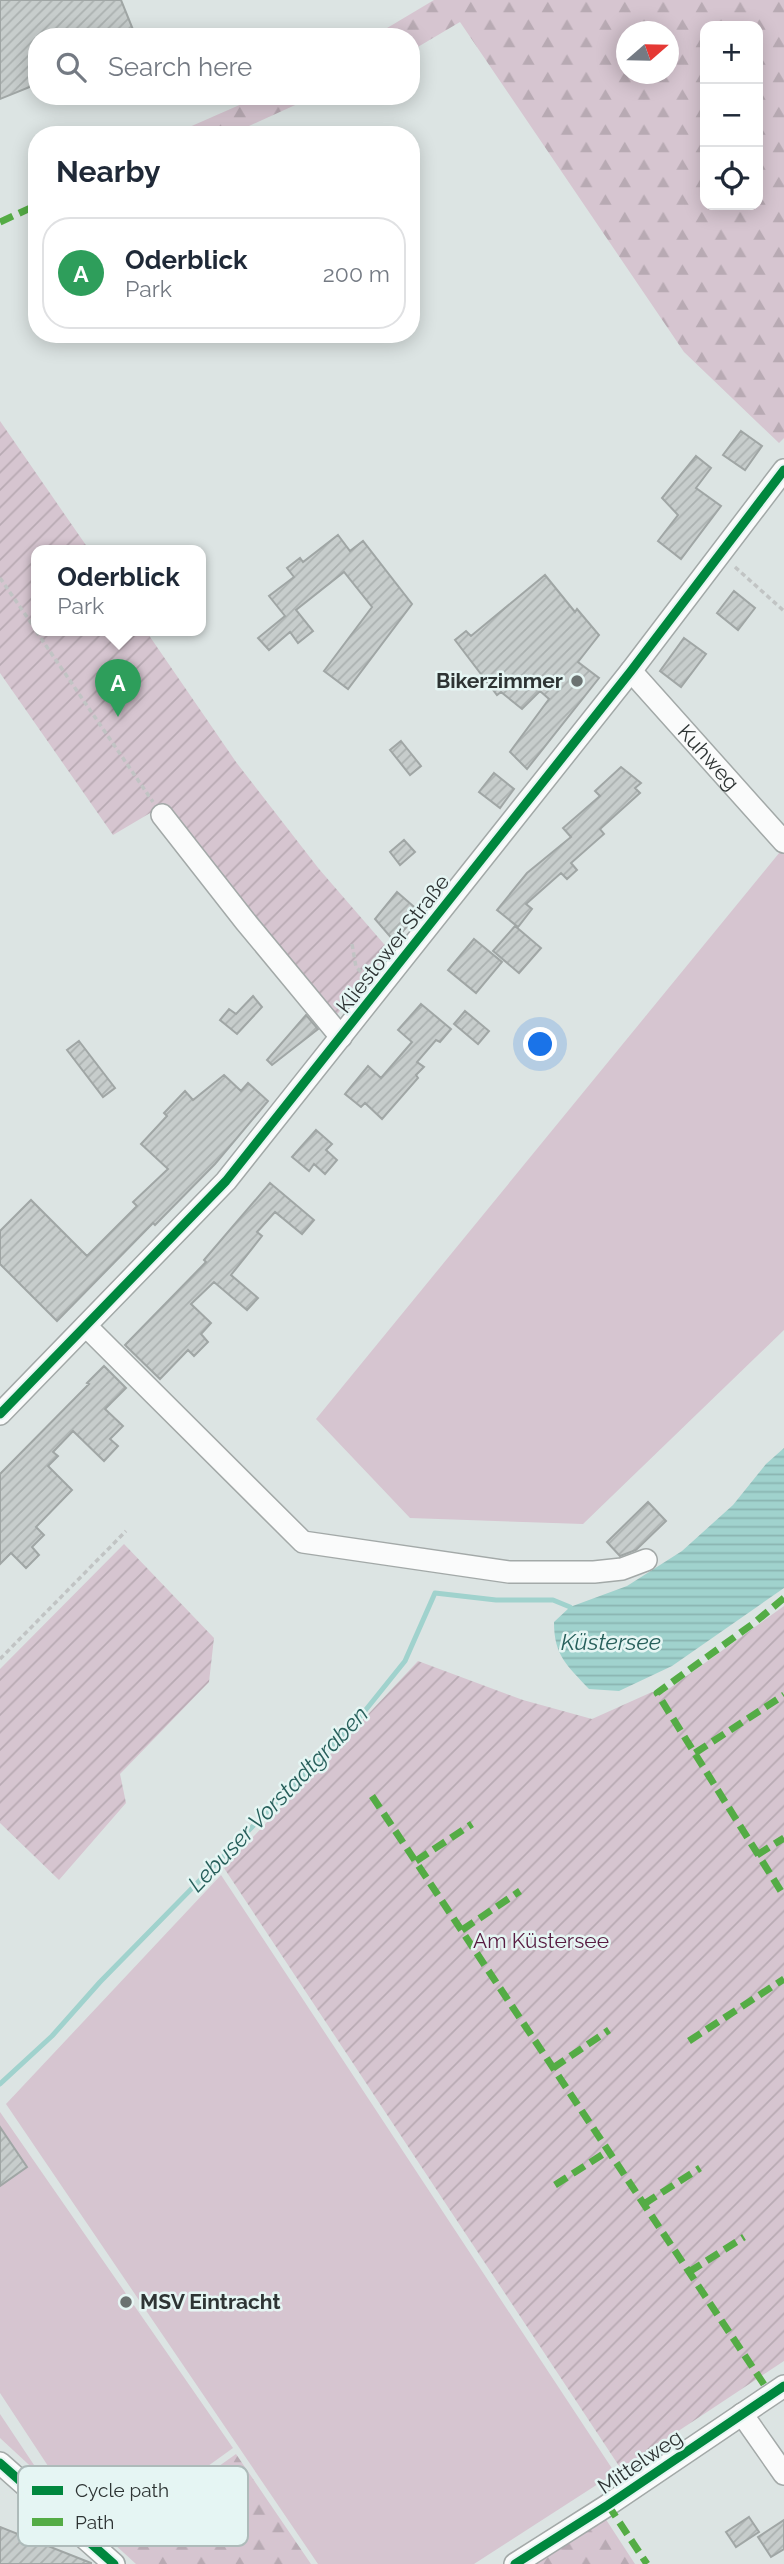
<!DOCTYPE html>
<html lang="en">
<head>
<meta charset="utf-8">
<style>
  :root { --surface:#fff; --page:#f2f2f3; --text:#1f2937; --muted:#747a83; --line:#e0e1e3; --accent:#7c3aed }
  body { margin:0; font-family:Raleway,sans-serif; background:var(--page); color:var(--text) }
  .controls { position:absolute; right:21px; top:21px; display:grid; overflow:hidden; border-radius:14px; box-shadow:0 4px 18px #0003 }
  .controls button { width:63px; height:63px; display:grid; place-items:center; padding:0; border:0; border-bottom:2px solid var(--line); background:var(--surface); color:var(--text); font:35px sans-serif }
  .compass { position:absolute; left:616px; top:21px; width:63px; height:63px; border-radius:50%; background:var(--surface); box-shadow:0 4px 18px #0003; rotate:70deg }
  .you { position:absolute; left:541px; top:1045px; width:24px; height:24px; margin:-18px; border:5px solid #fff; border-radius:50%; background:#1a73e8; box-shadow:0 0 0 10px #1a73e833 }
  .badge { display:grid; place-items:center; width:46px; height:46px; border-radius:50%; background:var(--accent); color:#fff; font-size:23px; font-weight:700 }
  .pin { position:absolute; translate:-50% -58px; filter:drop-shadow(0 2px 4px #0008) }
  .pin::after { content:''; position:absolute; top:37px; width:24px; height:21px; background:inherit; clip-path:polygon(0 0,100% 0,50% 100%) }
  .popup { position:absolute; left:31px; top:545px; width:175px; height:91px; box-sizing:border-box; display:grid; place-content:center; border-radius:14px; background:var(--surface); filter:drop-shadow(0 2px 5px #0005); font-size:23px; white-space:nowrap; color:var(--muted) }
  .popup b { font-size:26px; color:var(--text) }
  .popup::after { content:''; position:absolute; left:50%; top:100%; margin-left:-14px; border:14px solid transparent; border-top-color:var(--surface) }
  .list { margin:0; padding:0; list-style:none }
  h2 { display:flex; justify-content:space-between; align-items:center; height:91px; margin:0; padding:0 28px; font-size:30px }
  h2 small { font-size:23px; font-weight:400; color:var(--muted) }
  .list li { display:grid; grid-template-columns:46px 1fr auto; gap:21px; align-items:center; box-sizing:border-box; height:112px; margin:0 14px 14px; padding:0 14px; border:2px solid var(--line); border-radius:28px }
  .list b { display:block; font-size:26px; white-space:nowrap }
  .list p { margin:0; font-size:23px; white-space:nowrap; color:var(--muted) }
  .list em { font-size:23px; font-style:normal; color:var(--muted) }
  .icon { flex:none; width:38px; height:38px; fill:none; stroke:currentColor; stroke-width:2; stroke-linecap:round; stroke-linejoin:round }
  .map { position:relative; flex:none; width:784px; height:2564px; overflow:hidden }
  .search { position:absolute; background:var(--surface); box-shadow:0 4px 18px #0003; left:28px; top:28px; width:392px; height:77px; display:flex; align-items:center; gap:18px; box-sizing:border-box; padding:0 24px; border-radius:28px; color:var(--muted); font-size:26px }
  .panel { position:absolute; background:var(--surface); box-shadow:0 4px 18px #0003; left:28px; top:126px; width:392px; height:217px; border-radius:28px }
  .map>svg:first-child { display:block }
</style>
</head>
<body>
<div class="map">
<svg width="784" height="2564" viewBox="0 0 784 2564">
  <defs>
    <pattern id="forest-firs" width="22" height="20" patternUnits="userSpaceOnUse" patternTransform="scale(1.75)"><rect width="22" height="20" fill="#d6c5d0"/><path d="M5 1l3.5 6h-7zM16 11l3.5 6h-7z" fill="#b8aab3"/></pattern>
    <pattern id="garden-furrows" width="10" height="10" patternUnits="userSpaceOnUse" patternTransform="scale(1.75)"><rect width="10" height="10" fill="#d6c5d0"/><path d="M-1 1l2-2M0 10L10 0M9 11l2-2" fill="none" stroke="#b8aab3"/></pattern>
    <pattern id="water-rules" width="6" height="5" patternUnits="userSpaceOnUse" patternTransform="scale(1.75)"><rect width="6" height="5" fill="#a0d2cd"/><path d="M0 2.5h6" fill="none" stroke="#8ab5b1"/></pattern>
    <pattern id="building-hatch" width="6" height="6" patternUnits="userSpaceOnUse" patternTransform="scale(1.75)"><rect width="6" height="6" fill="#c7cdcc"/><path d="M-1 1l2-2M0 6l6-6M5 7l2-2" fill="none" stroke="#abb1b0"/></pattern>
  </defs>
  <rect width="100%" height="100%" fill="#dce4e3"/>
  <path fill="#d6c5d0" d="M784,847V1330L583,1524L410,1518L316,1419Z
    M221,1875L615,2473L474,2564H318L6,2104Z
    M0,2112L233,2448L108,2538L0,2438V2414L38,2471L48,2466L0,2393Z"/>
  <path fill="url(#forest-firs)" fill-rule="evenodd" d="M434,0H784V438L779,443L684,352L460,22L411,51V37H372ZM758,26V205H705V26ZM626,32H668V74H626Z
    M260,96H315L249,126L213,135H182L178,132Z
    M236,2454L311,2564H136L112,2542Z
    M605,2518L635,2564H536Z"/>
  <path fill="url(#garden-furrows)" d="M0,421L90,551H36V631H146L236,762L319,869L390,951L334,1018L162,806L113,835L0,673Z
    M124,1544L214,1638L209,1682L120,1774L126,1803L59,1880L0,1823V1669Z
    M784,1606V2361L621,2469L224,1868L418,1661L523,1700L592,1719L652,1692L663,1693Z"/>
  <path fill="url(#water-rules)" d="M784,1448V1588L672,1666L619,1691L589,1689C567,1665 554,1656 554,1622L570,1607L627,1586L682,1551L733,1505L766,1464Z"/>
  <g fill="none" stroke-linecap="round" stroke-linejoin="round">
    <path stroke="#a0d2cd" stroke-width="5" d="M0,2084L52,2036L100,1982L360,1717L405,1661L435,1593L496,1600H553L570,1607"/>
  </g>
  <path fill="url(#building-hatch)" stroke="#a0a6a5" stroke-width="2" d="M0,0H121L136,37H37V84L0,99Z
    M741,431L762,446L745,470L723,455Z
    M696,456L711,468L696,488L721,506L681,559L658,541L678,515L662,498Z
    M338,535L350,551L363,541L412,604L348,689L324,671L372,607L344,572L296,610L313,631L298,643L290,632L269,650L258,638L285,616L269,596L294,577L287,568L300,558L303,562Z
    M545,575L575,612L577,609L599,635L578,662L599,678L527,769L510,752L549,699L540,691L522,709L501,692L497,695L455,640L466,631L471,636Z
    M734,591L755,608L738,630L717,613Z
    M684,638L706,654L681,687L660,671Z
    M401,741L421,766L410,775L390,750Z
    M621,767L641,783L635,788L640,793L600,829L604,834L571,863L577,870L567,879L561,873L526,904L532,909L518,927L497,910L527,873L571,837L563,828L600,796L595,791Z
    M494,773L514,789L500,808L479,792Z
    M404,840L415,852L400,865L390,852Z
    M397,892L420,912L394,941L375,919Z
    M515,926L541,948L519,973L493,951Z
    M474,939L502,962L476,993L448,970Z
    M253,996L262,1007L237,1034L220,1020L229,1009L236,1014Z
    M421,1004L451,1029L440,1042L436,1040L417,1062L424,1067L416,1075L418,1078L382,1119L365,1103L361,1107L345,1094L368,1066L381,1078L412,1042L398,1030Z
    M465,1011L489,1031L478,1044L454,1024Z
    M306,1015L318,1029L272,1065L267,1060Z
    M79,1041L115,1088L103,1097L67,1050Z
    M224,1075L241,1091L248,1083L268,1101L215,1164L155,1225L153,1223L57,1321L0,1264V1231L31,1200L87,1256L137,1206L133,1202L168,1169L141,1144L167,1116L164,1113L185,1091L193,1100Z
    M316,1130L332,1144L326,1150L337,1160L325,1174L314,1164L309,1171L292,1157Z
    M270,1183L314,1220L302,1234L275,1212L257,1232L262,1236L231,1275L258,1298L247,1310L214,1282L191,1304L211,1323L201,1334L208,1342L194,1356L188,1350L160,1379L125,1345L206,1262L204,1260Z
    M104,1366L126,1388L105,1409L123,1426L110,1439L118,1446L104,1461L73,1431L53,1452L58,1456L48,1466L72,1490L36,1527L44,1535L32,1547L39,1555L26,1568L11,1553L0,1564V1474L89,1384L87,1383Z
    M648,1502L666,1521L636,1550L620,1556L607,1542Z
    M0,2127L27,2167L0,2186Z
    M749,2517L759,2532L736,2547L726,2532Z
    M784,2520V2549L771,2557L758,2537Z
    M0,2527L91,2563V2564H0Z"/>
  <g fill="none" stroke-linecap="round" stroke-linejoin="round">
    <g stroke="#a3a9a8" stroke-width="24">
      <g id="minor">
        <path id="s1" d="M631,671L784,842"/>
        <path d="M162,815L245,921L341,1037"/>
        <path d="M86,1326L303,1542L509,1572H594L622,1569L646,1560"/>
        <path d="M0,1414L226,1181L631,671L784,470"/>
        <path d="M742,2414L784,2474"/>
        <path d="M0,2463L114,2564"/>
        <path d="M515,2564L608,2505L784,2386"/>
      </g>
    </g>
    <path stroke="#c1c4c4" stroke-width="3.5" stroke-dasharray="5 3.5" stroke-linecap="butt" d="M735,567L784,611
      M0,578L36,630
      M36,631L153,802
      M352,944L356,967L365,976
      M0,1659L126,1531"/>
    <use href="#minor" stroke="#fafbfb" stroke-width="21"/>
    <path stroke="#54ac45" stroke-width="7" stroke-dasharray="14 7" stroke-linecap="butt" d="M0,222L37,205
      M784,1598L754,1623L657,1693L784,1896
      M695,1753L784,1695
      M372,1796L771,2395
      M757,1855L784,1838
      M416,1861L472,1824
      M462,1930L520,1891
      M689,2041L784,1979
      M553,2068L609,2030
      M555,2185L608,2151
      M644,2204L700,2168
      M689,2272L744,2237
      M608,2505L647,2564"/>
    <g stroke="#e5f5f3" stroke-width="13">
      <path id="cycleway" d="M0,1414L226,1181L631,671L784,470
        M0,2463L114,2564
        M515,2564L608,2505L784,2386"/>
    </g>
    <use href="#cycleway" stroke="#00873e" stroke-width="9"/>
  </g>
  <g fill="#6b7271" stroke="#e5f5f3" stroke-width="2.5">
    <circle cx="577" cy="681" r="7"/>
    <circle cx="126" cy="2302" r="7"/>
  </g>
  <g text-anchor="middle" stroke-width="5" stroke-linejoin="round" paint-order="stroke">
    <g font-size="21" font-weight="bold" fill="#2e3434" stroke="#e5f5f3" text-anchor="end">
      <text x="563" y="688">Bikerzimmer</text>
      <text x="140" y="2309" text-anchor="start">MSV Eintracht</text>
    </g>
    <g font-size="21" fill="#2e3434" stroke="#e5f5f3">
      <text dy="7" stroke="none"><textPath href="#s1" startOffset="116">Kuhweg</textPath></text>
      <text transform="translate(393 944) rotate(-52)" y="7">Kliestower Straße</text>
      <text transform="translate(640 2462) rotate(-34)" y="7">Mittelweg</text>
    </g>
    <g font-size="21" fill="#571b40" stroke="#e5f5f3">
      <text x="541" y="1948">Am Küstersee</text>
    </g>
    <g font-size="23" font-style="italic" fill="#275f5b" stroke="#e5f5f3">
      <text x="611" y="1650">Küstersee</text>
      <text transform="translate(278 1799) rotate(-46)" y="8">Lebuser Vorstadtgraben</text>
    </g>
  </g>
  <rect x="18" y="2466" width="230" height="80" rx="10" fill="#e5f5f3" stroke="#aebbba" stroke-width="2"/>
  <rect x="32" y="2486" width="31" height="9" fill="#00873e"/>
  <rect x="32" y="2518" width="31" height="8" fill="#54ac45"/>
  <g font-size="19" fill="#2e3434">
    <text x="75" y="2497">Cycle path</text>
    <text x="75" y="2529">Path</text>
  </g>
</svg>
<div class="controls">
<button>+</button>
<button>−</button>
<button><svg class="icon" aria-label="locate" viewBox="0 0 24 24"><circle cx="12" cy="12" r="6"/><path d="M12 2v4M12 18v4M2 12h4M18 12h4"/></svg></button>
</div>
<svg class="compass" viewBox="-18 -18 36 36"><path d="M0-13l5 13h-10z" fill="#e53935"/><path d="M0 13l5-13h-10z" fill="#747a83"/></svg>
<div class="you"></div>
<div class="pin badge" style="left:118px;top:717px;background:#2e9e5b">A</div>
<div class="popup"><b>Oderblick</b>Park</div>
<div class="search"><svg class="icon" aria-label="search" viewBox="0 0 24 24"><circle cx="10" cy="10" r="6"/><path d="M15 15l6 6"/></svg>Search here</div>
<section class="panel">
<h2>Nearby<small></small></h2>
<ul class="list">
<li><span class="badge" style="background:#2e9e5b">A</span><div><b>Oderblick</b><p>Park</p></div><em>200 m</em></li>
</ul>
</section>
</div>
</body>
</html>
